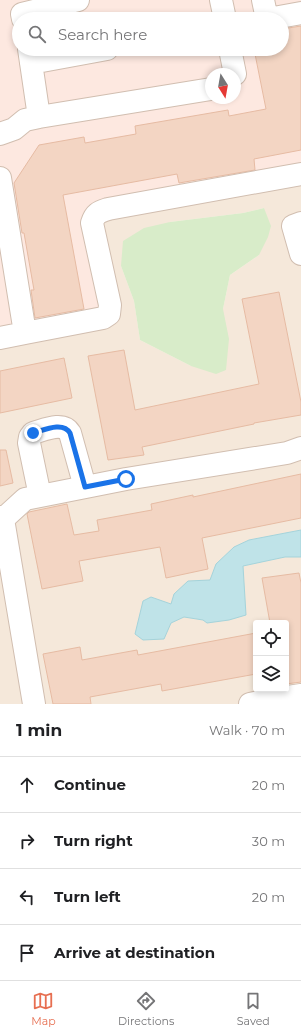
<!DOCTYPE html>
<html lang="en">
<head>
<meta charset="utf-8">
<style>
  :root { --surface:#fff; --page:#f6f6f6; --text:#202124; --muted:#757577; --line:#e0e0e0; --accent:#e76f51 }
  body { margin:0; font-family:Montserrat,sans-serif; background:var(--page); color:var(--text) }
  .controls { position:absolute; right:12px; bottom:12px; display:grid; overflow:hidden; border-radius:4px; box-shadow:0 2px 6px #0003 }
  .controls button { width:36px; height:36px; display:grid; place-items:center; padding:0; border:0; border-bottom:1px solid var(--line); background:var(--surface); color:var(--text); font:20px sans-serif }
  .compass { position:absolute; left:205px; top:68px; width:36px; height:36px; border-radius:50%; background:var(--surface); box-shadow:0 2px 6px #0003; rotate:169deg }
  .stop { position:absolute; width:12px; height:12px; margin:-9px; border:3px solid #1a73e8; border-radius:50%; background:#fff }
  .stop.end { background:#1a73e8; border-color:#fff; box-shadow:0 1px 4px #0008 }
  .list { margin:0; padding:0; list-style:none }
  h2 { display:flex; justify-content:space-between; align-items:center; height:52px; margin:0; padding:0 16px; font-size:17px }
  h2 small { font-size:13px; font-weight:400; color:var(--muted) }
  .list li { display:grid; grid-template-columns:26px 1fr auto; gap:12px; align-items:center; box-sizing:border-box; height:56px; padding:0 16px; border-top:1px solid var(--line) }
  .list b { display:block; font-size:15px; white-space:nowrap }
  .list em { font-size:13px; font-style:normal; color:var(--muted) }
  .icon { flex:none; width:22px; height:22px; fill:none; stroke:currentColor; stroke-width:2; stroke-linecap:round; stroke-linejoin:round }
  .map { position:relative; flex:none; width:301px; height:704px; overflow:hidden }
  .search { position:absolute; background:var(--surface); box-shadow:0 2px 6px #0003; left:12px; right:12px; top:12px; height:44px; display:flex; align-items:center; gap:10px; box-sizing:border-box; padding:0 14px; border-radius:22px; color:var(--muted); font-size:15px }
  .sheet { height:276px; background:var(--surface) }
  nav { display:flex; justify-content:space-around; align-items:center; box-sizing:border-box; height:56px; border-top:1px solid var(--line); background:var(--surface); font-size:11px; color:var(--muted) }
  nav a { display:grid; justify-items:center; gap:2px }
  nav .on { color:var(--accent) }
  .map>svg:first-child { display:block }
</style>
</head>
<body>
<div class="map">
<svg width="301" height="704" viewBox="0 0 301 704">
  <rect width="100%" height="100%" fill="#fdf6ec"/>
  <path fill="#f5e8da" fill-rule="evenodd" d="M301,181V530L249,540L234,547L216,564L210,580L171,604L151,597L171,623L184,617L203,620L243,566L285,557H301V704H0V343L86,212ZM264,208L259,255L230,275L223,309L191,366L140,340L134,301L121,266L170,222L243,213ZM256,623H286V689H256Z"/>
  <path fill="#fde8e0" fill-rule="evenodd" d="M0,0H301V181L86,212L108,320L0,343ZM19,19H282V49H19ZM211,74H235V98H211Z"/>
  <path fill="#d8ecc9" d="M264,208L271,226L268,237L259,255L230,275L223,309L229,339L226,370L216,374L191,366L140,340L134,301L121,266L123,241L144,228L170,222L243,213Z"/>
  <path fill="#bfe3e8" stroke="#a5d3da" d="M301,530V557H285L243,566L246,615L229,620L207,623L203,620L184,617L171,623L164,639L143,640L135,634L143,601L151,597L171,604L174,594L188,581L210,580L216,564L234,547L249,540Z"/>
  <path fill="#f3d5c3" stroke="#e6bba3" d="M301,26V150L254,159L255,170L179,183L177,174L63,195L84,309L35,318L31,290H34L24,233H22L14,183L39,145L84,137L85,143L136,134L135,126L228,110L229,116L266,109L254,49H282V29Z
    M279,292L301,402V415L254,423V424L142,447L144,455L108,460L88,356L124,350L135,410L259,384L242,299Z
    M64,358L72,398L0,413V371Z
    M0,450H6L13,483L0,486Z
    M301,474V518L202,538L208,569L166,578L160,547L79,561L83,581L42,589L27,514L29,512L67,504L74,535L99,531L97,520L152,510L151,504L193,495V497Z
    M299,573L301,583V682L286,684V623H270L262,578Z
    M256,633V674L162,691L161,684L90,697L91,704H53L43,654L80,647L82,660L137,650L138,655Z"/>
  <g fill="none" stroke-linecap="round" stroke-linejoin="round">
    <g stroke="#d1beb0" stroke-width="24">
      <path id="minor" d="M221,0L225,19
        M263,0L267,19
        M23,19L22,14L78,0
        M268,19L301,13
        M29,49L39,117
        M230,49L235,74
        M31,63L107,49
        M0,134L14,129L25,120L39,117L211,89
        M0,178L25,333L0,338
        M301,223L293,226L301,254
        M25,333L103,318L109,314L110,305L92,223C95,213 99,212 108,209L301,174
        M40,496L29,443L30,437L33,433C44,430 63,421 70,433L85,487
        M0,517L3,519L34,704
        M0,522L25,499L126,479L287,453L301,448
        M250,704L268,700L301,695"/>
    </g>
    <use href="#minor" stroke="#fff" stroke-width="22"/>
  </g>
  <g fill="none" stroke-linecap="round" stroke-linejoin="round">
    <path stroke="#1a73e8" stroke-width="5" d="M33,433C44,430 63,421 70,433L85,487L126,479"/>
  </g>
</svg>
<div class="controls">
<button><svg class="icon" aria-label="locate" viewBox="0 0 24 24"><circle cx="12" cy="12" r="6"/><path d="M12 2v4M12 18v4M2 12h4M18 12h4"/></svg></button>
<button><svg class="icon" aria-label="layers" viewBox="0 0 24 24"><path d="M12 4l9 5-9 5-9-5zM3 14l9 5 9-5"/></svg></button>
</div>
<svg class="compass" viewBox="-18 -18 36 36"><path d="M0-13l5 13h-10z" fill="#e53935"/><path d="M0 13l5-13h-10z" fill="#757577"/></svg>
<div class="stop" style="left:126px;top:479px"></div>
<div class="stop end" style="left:33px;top:433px"></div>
<div class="search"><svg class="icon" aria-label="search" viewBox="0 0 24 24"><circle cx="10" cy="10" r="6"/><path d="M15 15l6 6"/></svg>Search here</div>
</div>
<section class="sheet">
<h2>1 min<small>Walk · 70 m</small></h2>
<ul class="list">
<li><svg class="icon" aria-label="ahead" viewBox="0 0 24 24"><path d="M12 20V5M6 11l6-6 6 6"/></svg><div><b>Continue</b></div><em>20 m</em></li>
<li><svg class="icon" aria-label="right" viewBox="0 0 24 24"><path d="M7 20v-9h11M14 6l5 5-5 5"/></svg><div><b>Turn right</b></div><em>30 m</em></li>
<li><svg class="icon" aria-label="left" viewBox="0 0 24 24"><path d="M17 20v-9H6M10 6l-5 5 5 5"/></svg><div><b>Turn left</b></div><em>20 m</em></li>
<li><svg class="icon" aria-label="arrive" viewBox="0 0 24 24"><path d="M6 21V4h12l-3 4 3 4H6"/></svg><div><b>Arrive at destination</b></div></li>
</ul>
</section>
<nav>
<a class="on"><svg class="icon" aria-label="map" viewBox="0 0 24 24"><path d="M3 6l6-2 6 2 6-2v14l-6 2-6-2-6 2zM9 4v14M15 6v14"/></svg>Map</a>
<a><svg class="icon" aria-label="directions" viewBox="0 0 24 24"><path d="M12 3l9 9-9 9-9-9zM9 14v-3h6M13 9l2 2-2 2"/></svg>Directions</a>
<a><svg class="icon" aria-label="saved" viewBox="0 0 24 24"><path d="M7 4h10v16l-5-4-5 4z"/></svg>Saved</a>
</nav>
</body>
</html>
